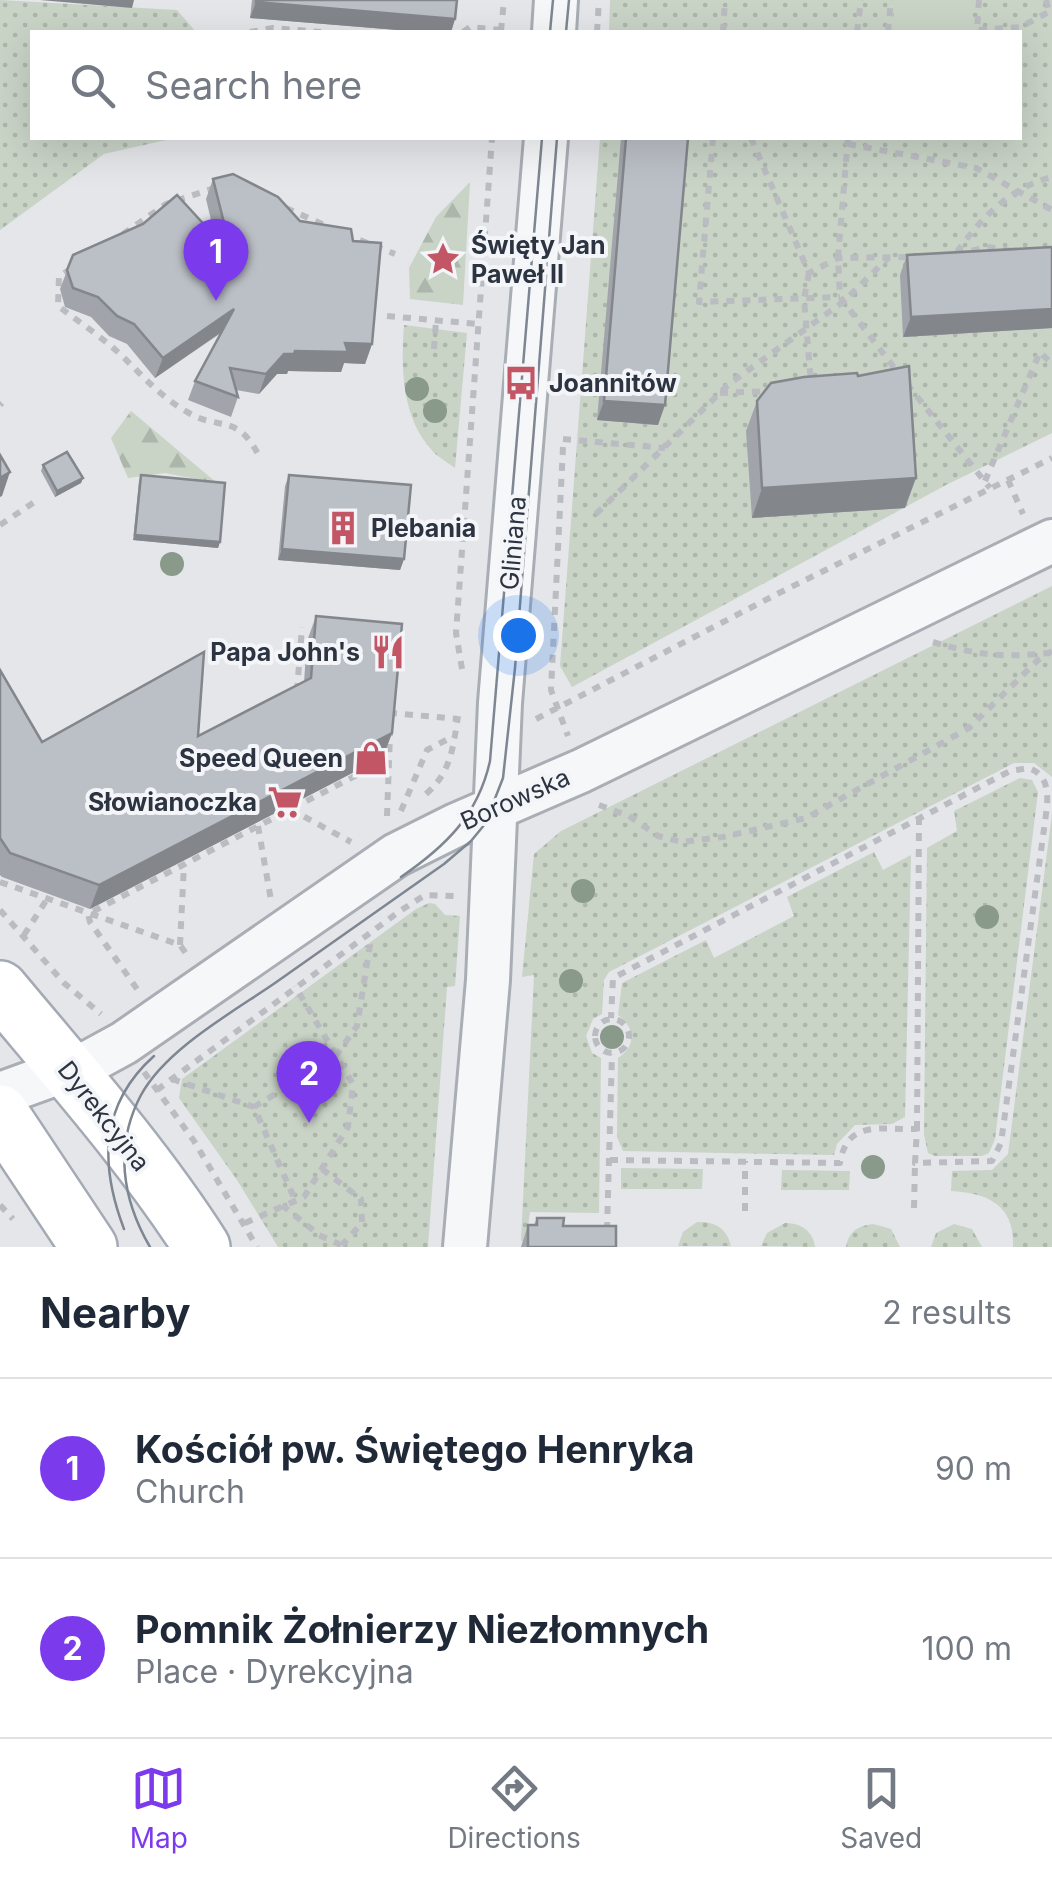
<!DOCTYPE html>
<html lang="en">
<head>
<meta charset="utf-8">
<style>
  :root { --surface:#fff; --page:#f6f6f7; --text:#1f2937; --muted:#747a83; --line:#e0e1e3; --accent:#7c3aed }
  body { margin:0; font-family:Inter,sans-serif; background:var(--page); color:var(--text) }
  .you { position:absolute; left:518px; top:635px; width:35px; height:35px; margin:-25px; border:8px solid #fff; border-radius:50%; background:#1a73e8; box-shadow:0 0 0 15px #1a73e833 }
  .badge { display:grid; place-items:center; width:65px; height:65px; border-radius:50%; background:var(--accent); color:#fff; font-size:32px; font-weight:700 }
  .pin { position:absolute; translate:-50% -82px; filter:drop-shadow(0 2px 5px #0008) }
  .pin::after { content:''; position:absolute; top:52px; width:35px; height:30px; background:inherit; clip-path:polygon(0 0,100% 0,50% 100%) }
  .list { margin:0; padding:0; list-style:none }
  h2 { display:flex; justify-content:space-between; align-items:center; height:130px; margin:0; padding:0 40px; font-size:42px }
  h2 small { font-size:32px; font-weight:400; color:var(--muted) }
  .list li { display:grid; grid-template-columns:65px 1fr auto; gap:30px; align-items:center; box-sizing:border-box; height:180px; padding:0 40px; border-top:2px solid var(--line) }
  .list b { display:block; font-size:38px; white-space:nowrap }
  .list p { margin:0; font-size:32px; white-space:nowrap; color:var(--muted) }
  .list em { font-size:32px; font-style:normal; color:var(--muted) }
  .icon { flex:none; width:55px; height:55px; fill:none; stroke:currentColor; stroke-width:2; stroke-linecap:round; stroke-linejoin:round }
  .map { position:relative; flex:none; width:1052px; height:1247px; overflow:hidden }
  .search { position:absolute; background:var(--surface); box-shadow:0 10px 40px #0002; left:30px; right:30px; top:30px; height:110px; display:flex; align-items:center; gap:25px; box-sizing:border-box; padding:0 35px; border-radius:0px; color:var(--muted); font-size:38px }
  .sheet { height:490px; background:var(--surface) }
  nav { display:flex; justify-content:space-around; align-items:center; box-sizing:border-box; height:140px; border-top:2px solid var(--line); background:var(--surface); font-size:28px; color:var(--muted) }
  nav a { display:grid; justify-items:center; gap:5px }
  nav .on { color:var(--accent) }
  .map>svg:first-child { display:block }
</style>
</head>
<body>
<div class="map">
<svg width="1052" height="1247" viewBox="0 0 1052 1247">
  <defs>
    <pattern id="green-dots" width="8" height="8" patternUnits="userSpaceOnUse" patternTransform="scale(2.5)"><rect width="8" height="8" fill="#c9d3c6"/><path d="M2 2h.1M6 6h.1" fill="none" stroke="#adb6ab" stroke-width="1.8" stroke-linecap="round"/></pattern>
    <pattern id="forest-firs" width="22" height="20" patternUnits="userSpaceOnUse" patternTransform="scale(2.5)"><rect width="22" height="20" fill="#c9d3c6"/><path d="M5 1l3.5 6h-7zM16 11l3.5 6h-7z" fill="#adb6ab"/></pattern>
  </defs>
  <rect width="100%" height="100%" fill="#e4e6ea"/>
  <path fill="url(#green-dots)" d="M0,0L177,10L196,32H32V138H175L104,154L0,230Z
    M610,0H1052V433L948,484L572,687L560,666L600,138H1020V32H609Z
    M404,325L467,333L455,468C447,462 436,456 430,448C401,415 401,365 404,325Z
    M1052,586V777L1034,763H1014L609,972L604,980L602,1014L593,1019L586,1036L592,1053L601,1058L599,1213L530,1212L526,1242L521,1241L534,975L522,977L534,854L561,831Z
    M1020,778L1032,780L1038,792L995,1139L989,1153L982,1156H935L928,1153L924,1135L927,848L957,831L954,811Z
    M1052,814V1247H1013C1015,1205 988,1193 951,1191L952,1171L992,1170L1008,1154Z
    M874,852L883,870L911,855L905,1117L892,1124L855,1125L837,1144L834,1155L623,1151L617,1137L618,1058C636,1046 636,1028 618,1015L622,983L706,940L714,958L794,916L787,897Z
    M429,903L435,904L445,915L460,916L455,986L447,987L428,1247H278L237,1180L179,1098L182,1079L416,909Z
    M621,1168L703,1169L702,1189H621Z
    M782,1170L850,1171L849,1190H781Z
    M697,1222C714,1221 727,1228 731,1246H678L683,1232Z
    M785,1223C801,1223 813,1231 815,1247L761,1246L767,1233Z
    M873,1224L891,1229L900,1247H846C849,1231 858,1226 873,1224Z
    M954,1224L972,1229L982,1247H931L936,1233Z"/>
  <path fill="url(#forest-firs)" d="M470,182L463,305L410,299L409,268L436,217Z
    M131,411L217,483L165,473L128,478L111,438Z"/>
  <path fill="#c9d3c6" d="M895,0H974L971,32H892Z"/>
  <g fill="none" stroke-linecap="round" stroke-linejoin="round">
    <g stroke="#a9adb4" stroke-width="48">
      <path id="minor" d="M554,32L556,0
        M0,1094L91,1061L124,1043L396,855L456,825L581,771L1052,541
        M465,1247L488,980L500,703L546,138"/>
    </g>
    <g stroke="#a4aab5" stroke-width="60">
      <path id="major" d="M0,989C70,1073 143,1155 202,1247
        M0,1113L89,1247"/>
    </g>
    <path stroke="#babcc2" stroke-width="6" stroke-dasharray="8 8" stroke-linecap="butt" d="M979,0L977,30L1021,27L1052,10
      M1046,0L1049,11
      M501,31L504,0
      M250,32L273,28L321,32
      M463,32L470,27L501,30
      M597,32L599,0
      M723,32L725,0
      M857,32L861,0
      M888,32L891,0
      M713,138L699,302L840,297
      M751,138L809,273L838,258L913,257
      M848,138L838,258L840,297L899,374
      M848,144L976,168L1052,210
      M286,208L329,227
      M123,234L166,204L218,187
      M345,234L395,254
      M957,252C981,218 1011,187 1052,177
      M956,254L988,247L1012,251
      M71,269L59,276L58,306C78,321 100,336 119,353C142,375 160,397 189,413C220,431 236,413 258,454
      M809,273L804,299L811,383
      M387,316L478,324
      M434,349L436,321
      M907,384L990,488
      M720,393L770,391
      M0,405L2,403
      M563,439L665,448
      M563,447L551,690L568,736
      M1008,480L1023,514
      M985,481L1040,352L1052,364
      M596,514L729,384L843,302L888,258
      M0,525L36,501
      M933,642C977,655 1003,658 1048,653
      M462,669L456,633L492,138
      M297,691L302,627
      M392,716V713L458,719
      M536,719L779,593L1052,458
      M426,794C451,772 453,748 458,716
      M599,805L629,816L658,836L682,842L723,837L806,818L969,728L1038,660L1052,651
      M290,809L351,842
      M401,811L427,750L454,736
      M387,816L390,734
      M258,826L271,900
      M0,882L180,945L187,955
      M0,910L64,983L101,1014
      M24,935L47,899
      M180,945L184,864
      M137,989L90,922L88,914L388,759
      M595 1036a17 17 0 1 1 34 0a17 17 0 1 1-34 0Z
      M144,1072L194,1141L257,1247
      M172,1079L254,1107L295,1200
      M157,1090L400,911L425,895L454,896
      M254,1107L335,1057L357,1026L370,945L366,935
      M917,1129L919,820
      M610,1160L840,1163C847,1119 881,1130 917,1129L915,1163L992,1161L1001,1143L1047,807C1048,790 1047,775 1029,768L1010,771L613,978L611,1018
      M322,1169L361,1199L362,1223L342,1245
      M0,1205L13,1219
      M282,1205L319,1235L343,1246
      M914,1208L915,1163
      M745,1211V1161
      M245,1223L304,1197L348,1127L353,1084L295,986
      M607,1230L612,1054"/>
    <use href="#minor" stroke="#f6f7f9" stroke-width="42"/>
    <use href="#major" stroke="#fff" stroke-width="55"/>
    <path stroke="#7e8692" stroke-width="2.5" d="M550,32L553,0
      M566,32L569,0
      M401,877C446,846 478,815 490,761L542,138
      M124,1229C100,1166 99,1105 154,1056
      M150,1247C122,1199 114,1146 141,1095C166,1049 233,1012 275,983C331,943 388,904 444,864L471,841L485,824L503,778L515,668L557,138"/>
  </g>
  <g fill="#8a9a8a">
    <circle cx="417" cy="389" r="12"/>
    <circle cx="435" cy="411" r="12"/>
    <circle cx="172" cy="564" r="12"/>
    <circle cx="583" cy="891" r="12"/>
    <circle cx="987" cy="917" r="12"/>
    <circle cx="571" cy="981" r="12"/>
    <circle cx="612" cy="1037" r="12"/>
    <circle cx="873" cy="1167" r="12"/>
  </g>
  <path fill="#a1a4aa" d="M252,0H457L455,19L451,32H422L250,18Z
    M621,138H688L658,425L597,420Z
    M213,179L372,344L365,364L344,363L341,372L288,371L287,374H277L259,394L236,390L238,397L231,417L188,400L195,381L221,333L155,378L127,344L109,336L91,317L65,307L60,289L73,255L215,237L206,199Z
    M1052,247V328L903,337L900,275L907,255Z
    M757,401L905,508L752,518L746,431Z
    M43,465L83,478L81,483L55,497L41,471Z
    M141,475L220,542L218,548L133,540L139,481Z
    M289,475L404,559L400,570L278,560L285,486Z
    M316,616L392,733L383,757L90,909L2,877L0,875V670L42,742L198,736L304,682L307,641Z
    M537,1218L563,1226L616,1247H521L528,1225H534Z"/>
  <path fill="#83868b" d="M40,0H134L132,8Z
    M256,2L455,19L451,32H422L250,18Z
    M234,309L227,328L155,378L163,358Z
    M1052,309V328L903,337L911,317Z
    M345,343L372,344L365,364L344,363L341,372L288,371L287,374H277L259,394L266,374L284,354Z
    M604,401L665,405L658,425L597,420Z
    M10,472L2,496L0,497V478Z
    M83,478L81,483L55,497L57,491Z
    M916,478L905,508L752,518L762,488Z
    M135,535L220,542L218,548L133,540Z
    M282,549L404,559L400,570L278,560Z
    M392,733L383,757L90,909L99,885Z"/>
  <path fill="#bbbfc6" stroke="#83868b" stroke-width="2.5" d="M256,0H457L455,19L256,2Z
    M626,138H688L665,405L604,401Z
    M233,174L278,197L300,221L351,229L353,241L381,243L372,344L345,343L348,352L295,351L294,354H284L266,374L230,368L238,397L195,381L234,309L163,358L134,324L117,316L98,297L73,288L67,270L73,255L143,224L177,195L232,255L213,179Z
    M1052,247V309L911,317L907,255Z
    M909,366L916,478L762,488L757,401L771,383L804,377L857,373L858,376Z
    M67,452L83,478L57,491L43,465Z
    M0,455L10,472L0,478Z
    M141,475L225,483L220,542L135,535Z
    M289,475L411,485L404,559L282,549Z
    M316,616L402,624L392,733L99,885L10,853L0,838V670L42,742L204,652L198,736L311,678Z
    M537,1218H564L563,1226H616V1247H528V1225H537Z"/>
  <defs>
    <g id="sight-bare" transform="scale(2.7)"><path d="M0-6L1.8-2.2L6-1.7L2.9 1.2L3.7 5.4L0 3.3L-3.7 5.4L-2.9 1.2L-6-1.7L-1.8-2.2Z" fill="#c25665" stroke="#f3f5f8" stroke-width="2.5" paint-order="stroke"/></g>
    <g id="bus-bare" transform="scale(2.7)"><path d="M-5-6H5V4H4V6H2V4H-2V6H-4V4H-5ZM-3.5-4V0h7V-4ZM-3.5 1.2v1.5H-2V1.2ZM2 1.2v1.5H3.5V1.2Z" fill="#c25665" stroke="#f3f5f8" stroke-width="2.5" paint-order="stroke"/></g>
    <g id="building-bare" transform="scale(2.7)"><path d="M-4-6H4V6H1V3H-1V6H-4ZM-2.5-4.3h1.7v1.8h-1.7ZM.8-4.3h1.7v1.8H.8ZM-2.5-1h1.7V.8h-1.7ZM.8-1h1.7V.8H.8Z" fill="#c25665" stroke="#f3f5f8" stroke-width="2.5" paint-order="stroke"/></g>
    <g id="restaurant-bare" transform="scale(2.7)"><path d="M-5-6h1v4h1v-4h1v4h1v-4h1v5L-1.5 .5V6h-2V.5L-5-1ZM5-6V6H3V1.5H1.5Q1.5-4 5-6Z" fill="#c25665" stroke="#f3f5f8" stroke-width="2.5" paint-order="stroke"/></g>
    <g id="shop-bare" transform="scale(2.7)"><path d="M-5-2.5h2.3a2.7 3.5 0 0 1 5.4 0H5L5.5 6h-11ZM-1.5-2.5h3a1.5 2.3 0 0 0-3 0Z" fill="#c25665" stroke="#f3f5f8" stroke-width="2.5" paint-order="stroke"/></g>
    <g id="supermarket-bare" transform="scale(2.7)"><path d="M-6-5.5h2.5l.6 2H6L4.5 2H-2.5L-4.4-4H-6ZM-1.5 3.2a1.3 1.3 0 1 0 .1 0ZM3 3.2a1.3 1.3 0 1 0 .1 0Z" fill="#c25665" stroke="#f3f5f8" stroke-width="2.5" paint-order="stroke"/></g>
  </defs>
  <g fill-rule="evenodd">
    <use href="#sight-bare" x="443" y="259"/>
    <use href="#bus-bare" x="521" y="383"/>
    <use href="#building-bare" x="343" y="528"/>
    <use href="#restaurant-bare" x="388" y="652"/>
    <use href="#shop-bare" x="371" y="758"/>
    <use href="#supermarket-bare" x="285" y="802"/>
  </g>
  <g text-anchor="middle" stroke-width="8" stroke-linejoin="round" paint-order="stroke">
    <g font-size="25" font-weight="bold" fill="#2d3441" stroke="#f3f5f8" text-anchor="start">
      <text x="471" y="254">Święty Jan<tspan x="471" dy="29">Paweł II</tspan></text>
      <text x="549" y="392">Joannitów</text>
      <text x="371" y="537">Plebania</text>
      <text x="360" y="661" text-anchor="end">Papa John's</text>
      <text x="343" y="767" text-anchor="end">Speed Queen</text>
      <text x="257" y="811" text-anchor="end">Słowianoczka</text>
    </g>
    <g font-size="25" fill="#2d3441" stroke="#f3f5f8">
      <text transform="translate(513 543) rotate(-85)" y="9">Gliniana</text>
      <text transform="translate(515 799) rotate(-24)" y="9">Borowska</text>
      <text transform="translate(104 1116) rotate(52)" y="9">Dyrekcyjna</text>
    </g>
  </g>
</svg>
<div class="you"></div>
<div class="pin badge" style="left:216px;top:301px">1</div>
<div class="pin badge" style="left:309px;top:1123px">2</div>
<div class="search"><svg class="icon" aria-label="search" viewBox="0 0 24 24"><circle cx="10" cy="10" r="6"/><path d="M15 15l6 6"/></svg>Search here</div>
</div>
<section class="sheet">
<h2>Nearby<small>2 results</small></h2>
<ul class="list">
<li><span class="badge">1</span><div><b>Kościół pw. Świętego Henryka</b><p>Church</p></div><em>90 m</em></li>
<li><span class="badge">2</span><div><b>Pomnik Żołnierzy Niezłomnych</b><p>Place · Dyrekcyjna</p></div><em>100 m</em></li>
</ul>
</section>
<nav>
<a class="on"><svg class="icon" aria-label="map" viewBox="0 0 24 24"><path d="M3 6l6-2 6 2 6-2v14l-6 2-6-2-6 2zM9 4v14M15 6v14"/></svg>Map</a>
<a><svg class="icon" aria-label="directions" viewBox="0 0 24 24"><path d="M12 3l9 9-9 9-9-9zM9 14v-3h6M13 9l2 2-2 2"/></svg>Directions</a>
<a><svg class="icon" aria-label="saved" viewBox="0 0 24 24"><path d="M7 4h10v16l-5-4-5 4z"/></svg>Saved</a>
</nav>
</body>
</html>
